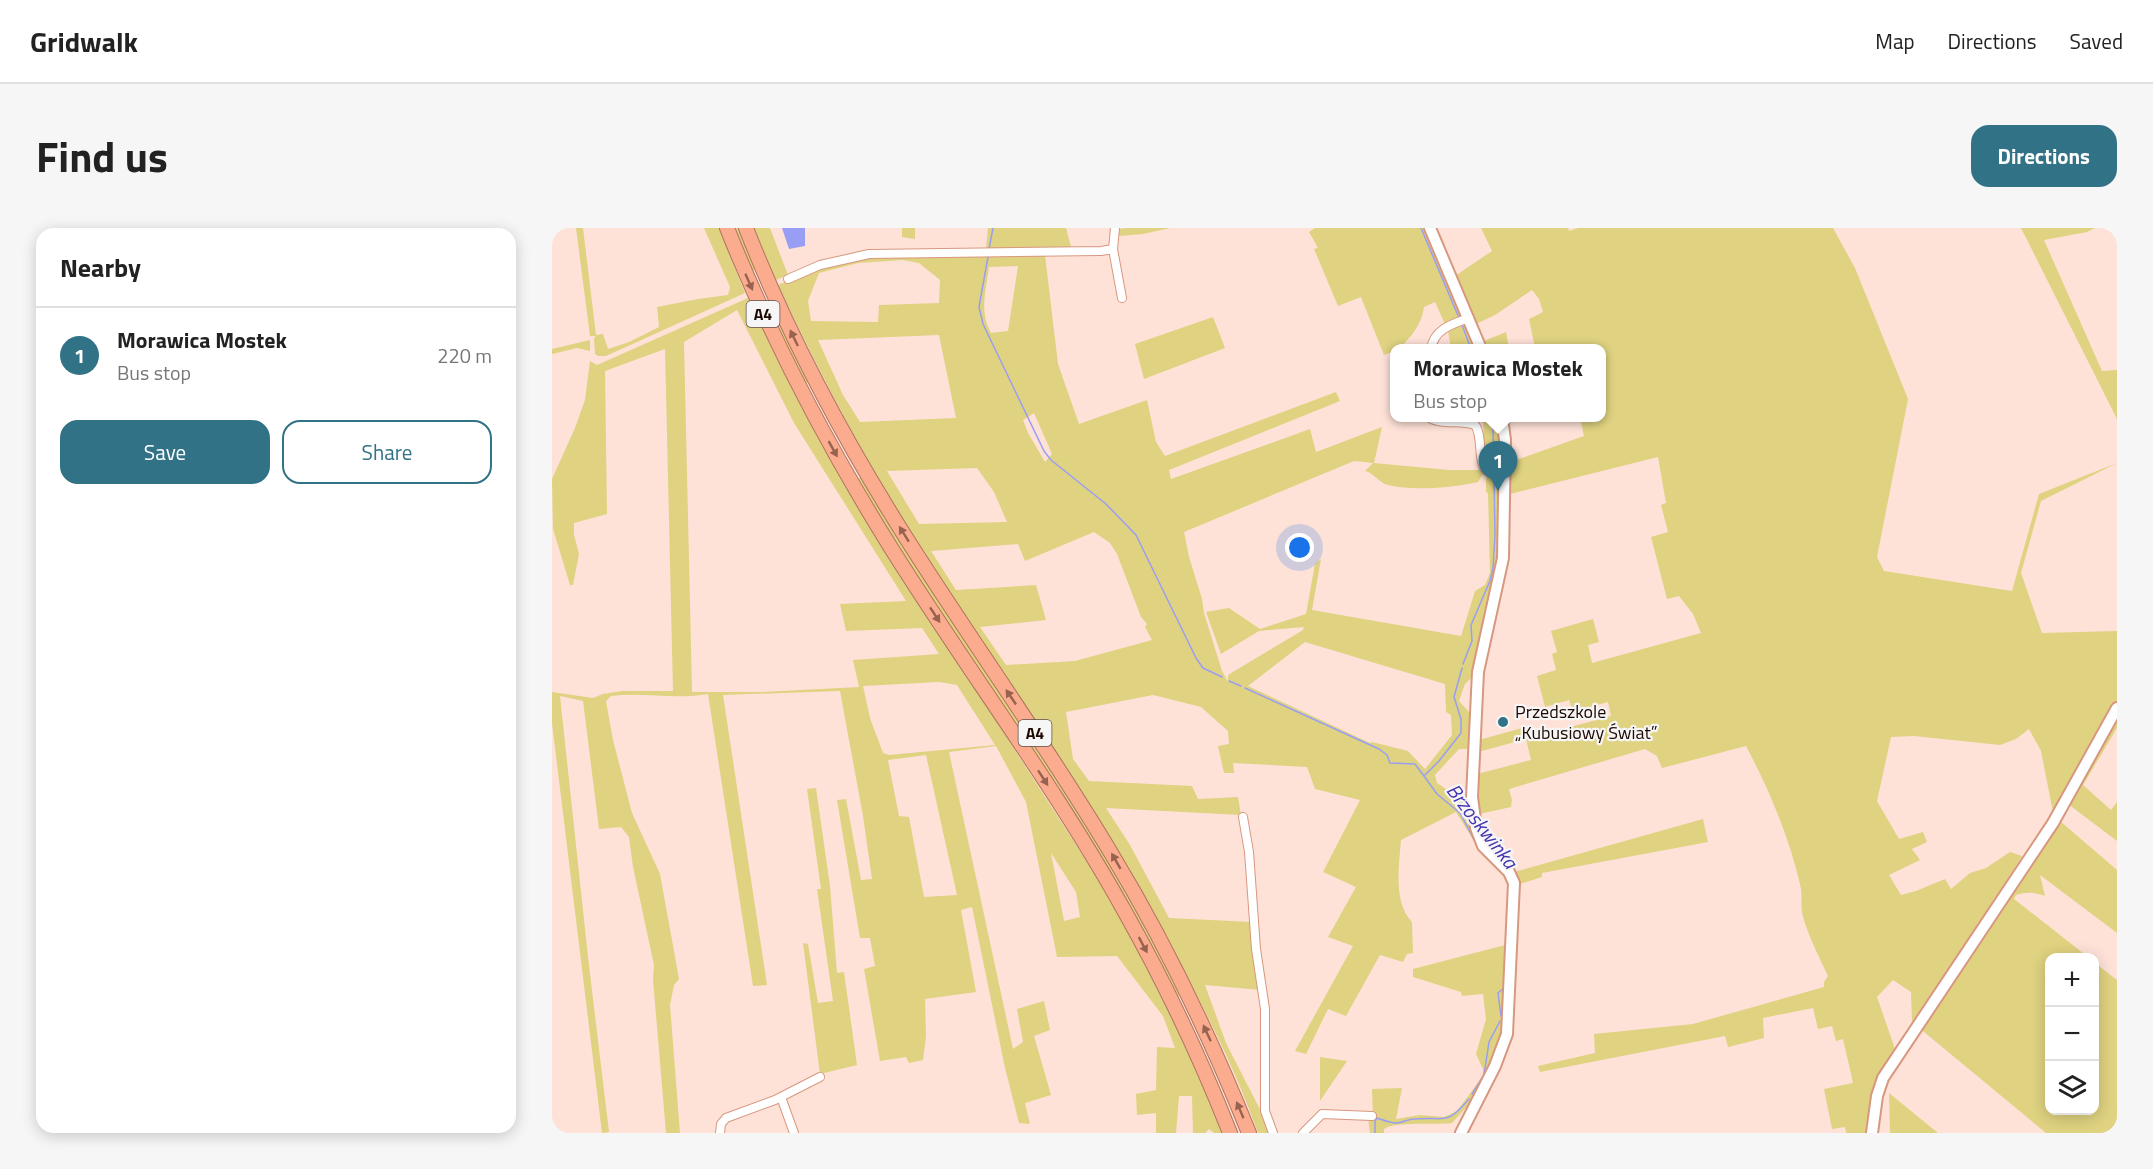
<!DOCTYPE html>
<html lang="en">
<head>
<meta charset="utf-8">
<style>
  :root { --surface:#fff; --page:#f6f6f6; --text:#222; --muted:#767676; --line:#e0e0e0; --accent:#327286 }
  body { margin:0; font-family:"Titillium Web",sans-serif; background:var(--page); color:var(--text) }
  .controls { position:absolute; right:18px; bottom:18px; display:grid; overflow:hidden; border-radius:12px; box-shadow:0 3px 15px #0003 }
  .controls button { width:54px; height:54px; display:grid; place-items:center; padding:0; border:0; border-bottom:2px solid var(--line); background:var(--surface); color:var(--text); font:30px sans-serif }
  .you { position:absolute; left:748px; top:320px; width:21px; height:21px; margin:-15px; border:4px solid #fff; border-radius:50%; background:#1a73e8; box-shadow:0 0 0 9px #1a73e833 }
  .badge { display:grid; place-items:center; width:39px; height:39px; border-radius:50%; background:var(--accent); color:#fff; font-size:20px; font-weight:700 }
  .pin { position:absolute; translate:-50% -50px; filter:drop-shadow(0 2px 3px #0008) }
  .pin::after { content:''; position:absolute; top:32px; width:21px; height:18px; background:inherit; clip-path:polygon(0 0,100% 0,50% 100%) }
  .popup { position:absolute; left:838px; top:116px; width:216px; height:78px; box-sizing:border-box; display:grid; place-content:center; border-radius:12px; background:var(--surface); filter:drop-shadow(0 2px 4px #0005); font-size:20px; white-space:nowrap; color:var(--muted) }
  .popup b { font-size:22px; color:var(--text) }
  .popup::after { content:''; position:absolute; left:50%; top:100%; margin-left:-12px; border:12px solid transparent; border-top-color:var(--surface) }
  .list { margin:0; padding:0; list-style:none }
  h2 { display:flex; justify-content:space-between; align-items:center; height:78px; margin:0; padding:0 24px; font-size:26px }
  h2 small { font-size:20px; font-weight:400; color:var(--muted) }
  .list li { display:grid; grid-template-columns:39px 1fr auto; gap:18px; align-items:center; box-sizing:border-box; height:96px; padding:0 24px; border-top:2px solid var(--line) }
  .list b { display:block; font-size:22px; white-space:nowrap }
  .list p { margin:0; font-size:20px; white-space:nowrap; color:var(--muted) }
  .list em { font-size:20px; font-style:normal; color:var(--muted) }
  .actions { display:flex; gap:12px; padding:18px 24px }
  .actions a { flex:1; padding:14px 0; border:2px solid var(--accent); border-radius:18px; text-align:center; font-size:21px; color:var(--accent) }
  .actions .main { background:var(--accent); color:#fff }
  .icon { flex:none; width:33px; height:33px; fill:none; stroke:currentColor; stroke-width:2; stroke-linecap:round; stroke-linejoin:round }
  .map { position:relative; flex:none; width:1565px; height:905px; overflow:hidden; border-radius:18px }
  header { display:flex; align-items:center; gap:36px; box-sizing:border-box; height:84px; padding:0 30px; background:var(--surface); border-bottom:2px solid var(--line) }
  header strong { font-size:28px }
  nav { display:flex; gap:33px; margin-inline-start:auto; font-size:21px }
  .intro { display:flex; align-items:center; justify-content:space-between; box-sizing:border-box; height:144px; padding:0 36px }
  h1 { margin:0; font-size:42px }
  .button { padding:15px 27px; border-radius:18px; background:var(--accent); color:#fff; font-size:21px; font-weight:700 }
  main { display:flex; gap:36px; padding:0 36px }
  aside { flex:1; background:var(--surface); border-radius:18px; box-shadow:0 3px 15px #0003 }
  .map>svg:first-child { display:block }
</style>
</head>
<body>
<header>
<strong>Gridwalk</strong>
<nav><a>Map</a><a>Directions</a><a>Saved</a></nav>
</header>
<div class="intro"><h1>Find us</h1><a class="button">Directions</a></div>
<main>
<aside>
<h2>Nearby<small></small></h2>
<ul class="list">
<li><span class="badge">1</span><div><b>Morawica Mostek</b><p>Bus stop</p></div><em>220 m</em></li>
</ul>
<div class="actions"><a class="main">Save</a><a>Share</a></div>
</aside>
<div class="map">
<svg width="1565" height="905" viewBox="0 0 1565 905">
  <rect width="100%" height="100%" fill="#fee2d8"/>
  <path fill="#dfd280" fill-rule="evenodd" d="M24,0H31L44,107L51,106L56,121L77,114L107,99L105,79L146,71L176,67L178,59L152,0H167L193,65L54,128H46L43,126L42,110L44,108H38Z
    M180,0H190L206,40L198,44Z
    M202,0H218L236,47L224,52Z
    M350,0H363V11L350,9Z
    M436,0H514L519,19L434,21Z
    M575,0H618L591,6L567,8L565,1Z
    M763,0H876L925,120H899L896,103L883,74L872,79C870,96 859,109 848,120L842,121V123L832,127L809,69L786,78L762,21L766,20L757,4Z
    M929,0H1016L1017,3L1026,0H1281L1303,40L1356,171L1325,329L1332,343L1460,363L1487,266L1565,235L1489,273L1469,345L1490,405L1565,403V474L1501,584L1489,523L1477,501L1464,511L1448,517L1362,508L1339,509L1325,573L1347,611L1371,604L1375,614L1360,621L1368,632L1337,647L1349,667L1364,663L1393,651L1399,661L1418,645L1434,640L1458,624L1470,628L1430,693L1360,794L1359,764L1341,752L1325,769L1343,821L1335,838L1316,905H1294L1293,899L1280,901L1272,861L1301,855L1291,811L1284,813L1280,798L1266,801L1261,780L1211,790L1212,810L1176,819L1173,808L988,844L986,838L1043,825L1042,806L1141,796L1272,759V754L1276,748C1267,729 1257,709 1251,689C1248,678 1251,667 1248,656C1237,609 1217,561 1194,518L1110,540L1105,528L1093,521L957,561L960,572L959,579L923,587L925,546L979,532L974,511L926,524L927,512L970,500L974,511L1059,488L1056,474L1021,483L1017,472L993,479L985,448L1004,442L1000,426L1005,424L999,403L1041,391L1047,414L1036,417L1040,435L1149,405L1141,386L1127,368L1115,371L1099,309L1116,304L1109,277L1114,275L1106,229L954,267L956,235L1032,208L1028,190H1050V121L983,120L977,91L991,84L987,71L980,62L943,87L924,96L903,48L940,23Z
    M1469,0H1543L1535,4L1492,12L1550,143L1565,142V191Z
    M466,26L493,27L506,136L527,196L595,172L604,214L613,228L784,164L788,173L617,242L619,251L758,201L764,224L830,199L822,235L897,242H930L931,246L926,254C902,260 860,263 836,257C827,255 822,245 813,243L821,235L802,233L632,304L637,329L650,371L652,385L670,443L676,454V447L751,402L752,399L707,403L669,426L654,384L677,380L708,401L754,386L763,336L769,331L760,382L909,408L923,363L933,357L938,345L936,265L934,264V251L938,241L933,235L931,190H946L948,310L944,351L920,449L913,456L907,473L918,485L920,521H907L883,547L885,555L911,573H919L922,600L958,651L955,653L944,637L931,628L904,584L849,612C847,638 841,674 860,694L861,725L855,726L851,734L828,727L794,788L776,781L754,826L743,823L801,718L776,709L804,659L771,644L808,572L763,561L755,539L681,535L682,545H672L666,518L677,516L676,503L649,479L601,467L514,484L521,531L537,553L640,558L646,571L686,569L689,587L554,580L578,617L617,690L700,694L709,762L653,757L674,815L720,905H706C684,843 653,781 621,723C547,586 458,459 374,328C317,241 270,150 226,57L269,39L311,31ZM351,32L367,35L388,52L387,75L327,77L326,94L259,93L256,73L267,45L306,35ZM466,38L456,103L439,105C427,83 434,63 437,39ZM387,107L404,190L308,194L291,167L266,112ZM482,185L500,226L493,234L476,205L471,192ZM425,240L442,264L455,294L367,296L335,243ZM542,304L558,315L565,326L589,389L595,396L593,399L600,412L523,433L454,437L428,399L494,392L484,357L404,362L379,323L466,316L473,333ZM753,414L893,456L894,484L899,487L900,507L873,541L856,523L820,514L818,515L696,458Z
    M196,70L229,139L275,225L311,287L539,640L576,704L633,816L670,905H662L657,901L653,905H641L640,868H627L624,905H604V885L585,887L584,866L604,862L605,819L623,820L611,788L565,728L505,729L474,574L444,518L397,524L461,821L471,814L465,781L492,773L498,802L482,808L499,867L473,875L478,896L467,895L453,840L420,679L409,682L424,764L373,771L374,808L371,832L357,835L354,829L328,833L312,741L323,738L318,710H308L285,572L294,571L309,652L320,651L311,588L288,463L171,467L215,757L201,758L156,466C124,472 91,464 59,468L54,473L61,512L80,585L108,646L127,751L122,757L118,777L128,905H114L101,752L102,737L81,639L77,609L69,599L47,601L31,473L8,468L36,729L57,904L50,905L0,495V464L41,470L51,466L70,463H121L113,121L53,143L55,286L22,295V307L27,326L21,357H18L1,301L0,251L23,200L33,172L38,133L45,137ZM185,82L242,195L354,373L288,376L294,403L370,400L387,426L301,432L307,459L209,464H140L132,114ZM387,454L405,457L443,517L337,527L331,525L318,490L311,458ZM374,527L405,667L372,669L357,589L347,588L336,532ZM499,625L524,664L528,689L512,693Z
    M223,79L259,153L250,157L215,83Z
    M661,89L673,120L592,151L583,116Z
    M954,104L957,120H934L932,113Z
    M38,112V123L25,120L0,126V121Z
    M311,248L534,594L626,755L627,769L617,760L303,252Z
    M1565,487V500L1531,557L1559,582L1565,574V613L1516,576Z
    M264,560L278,658L285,745L292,744L305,837L268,846L251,715L256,716L266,775L281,773L265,661H269L255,561Z
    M1151,591L1156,614L990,645V649L965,657L966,647L962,644Z
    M1508,593L1565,642V705L1488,647L1493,668C1482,664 1475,664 1464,667L1462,671L1536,729L1498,730V882H1542L1543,735L1565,752V905H1494L1366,799Z
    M959,656L952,799L947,819L920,873L900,895C884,897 842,893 832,901V905H818L816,890L821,889L820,861L850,860L844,891L868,887L892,889L905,883L931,848V841L924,826L934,791L931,766L910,768L909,764L861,749V741L953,717L958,664L956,657Z
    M768,829L795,833L768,873Z
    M1337,865L1386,905H1338Z"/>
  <path fill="#999ef5" d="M230,0H253V18L237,21Z"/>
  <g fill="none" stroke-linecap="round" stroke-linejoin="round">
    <path stroke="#999ef5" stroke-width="1.5" d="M869,0L907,90
      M437,21L441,0
      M436,29L427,79L431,96L492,223L499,232L554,276L584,307L644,430L651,440L670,449
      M910,97L919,121
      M940,190L943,195L941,201L942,241
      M911,436L920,413L919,397L938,353L941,340L943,307L942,249
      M910,440L902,469L909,491V505L887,533L872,548L885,566L908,585L926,619
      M677,453L689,458
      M693,460L827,521L835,527L838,535L863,536L872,548
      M949,788L946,765L952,760L953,743
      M920,866L932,847L937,814L948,793
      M823,905V893L825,890C831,892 838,895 844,895C850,895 856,891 862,891C894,888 893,899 917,871"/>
    <g stroke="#d8977f" stroke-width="10">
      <path id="street" d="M561,21L570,70
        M236,51L268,37L317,26L549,23L561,21L563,0
        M879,121C882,101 900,96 917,90
        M878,190C889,197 909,192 923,197C932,209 924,239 937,244C941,246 948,246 952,246
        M691,589L697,624L704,721L713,781V883L721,905
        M229,869L242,905
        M168,905L169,896L174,890L223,872L268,849
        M751,905L770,886L820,888"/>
    </g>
    <g stroke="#d8977f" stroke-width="14">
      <path id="secondary" d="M878,0L929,121
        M909,905L943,838L955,806L962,655L957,644L931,618L924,600L920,569L926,444L951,330L953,212L950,190
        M1320,905L1325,868L1331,850L1501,595L1565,480"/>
    </g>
    <g stroke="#ae735e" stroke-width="16">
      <path id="highway" d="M175,0C219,110 274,215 336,315C413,439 502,556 573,684C613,755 648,829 678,905
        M194,0C236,107 290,208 351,305C419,413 494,516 559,625C613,714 658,808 697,905"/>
    </g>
    <use href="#street" stroke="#fff" stroke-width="8"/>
    <use href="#secondary" stroke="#fff" stroke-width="10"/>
    <use href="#highway" stroke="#fbac8f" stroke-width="14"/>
  </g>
  <defs><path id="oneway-solid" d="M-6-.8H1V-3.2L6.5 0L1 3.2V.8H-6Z" transform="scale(1.5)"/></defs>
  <g fill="#986250">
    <use href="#oneway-solid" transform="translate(197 54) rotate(66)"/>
    <use href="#oneway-solid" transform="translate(242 110) rotate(-116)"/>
    <use href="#oneway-solid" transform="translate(281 221) rotate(61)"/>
    <use href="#oneway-solid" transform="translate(352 306) rotate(-122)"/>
    <use href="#oneway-solid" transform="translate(383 387) rotate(57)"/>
    <use href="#oneway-solid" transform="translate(459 469) rotate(-124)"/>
    <use href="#oneway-solid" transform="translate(491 550) rotate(57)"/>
    <use href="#oneway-solid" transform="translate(564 633) rotate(-120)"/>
    <use href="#oneway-solid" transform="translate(591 717) rotate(62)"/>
    <use href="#oneway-solid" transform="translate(655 805) rotate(-115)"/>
    <use href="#oneway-solid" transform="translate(688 882) rotate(-113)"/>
  </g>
  <circle fill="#327286" stroke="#f6f6f6" stroke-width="2" cx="951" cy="494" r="6"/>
  <g text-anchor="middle" stroke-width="4.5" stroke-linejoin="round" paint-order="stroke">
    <g fill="#f6f6f6" stroke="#5f4f4b" stroke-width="1.5">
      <rect x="194.5" y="73" width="33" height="26" rx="4.5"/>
      <rect x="466.5" y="492" width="33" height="26" rx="4.5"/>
    </g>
    <g font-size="16" font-weight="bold" fill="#1e0802">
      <text x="211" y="92">A4</text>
      <text x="483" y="511">A4</text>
    </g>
    <g font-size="18" fill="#1e0802" stroke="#f6f6f6" text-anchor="start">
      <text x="963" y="490">Przedszkole<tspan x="963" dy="21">„Kubusiowy Świat”</tspan></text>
    </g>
    <g font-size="20" font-style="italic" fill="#4434b1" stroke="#f6f6f6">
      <text transform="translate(930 598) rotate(52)" y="7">Brzoskwinka</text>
    </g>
  </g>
</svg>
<div class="controls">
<button>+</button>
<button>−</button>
<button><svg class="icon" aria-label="layers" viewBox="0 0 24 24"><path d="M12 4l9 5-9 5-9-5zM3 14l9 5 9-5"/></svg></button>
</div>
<div class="you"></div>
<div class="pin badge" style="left:946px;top:263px">1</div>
<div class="popup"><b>Morawica Mostek</b>Bus stop</div>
</div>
</main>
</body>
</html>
